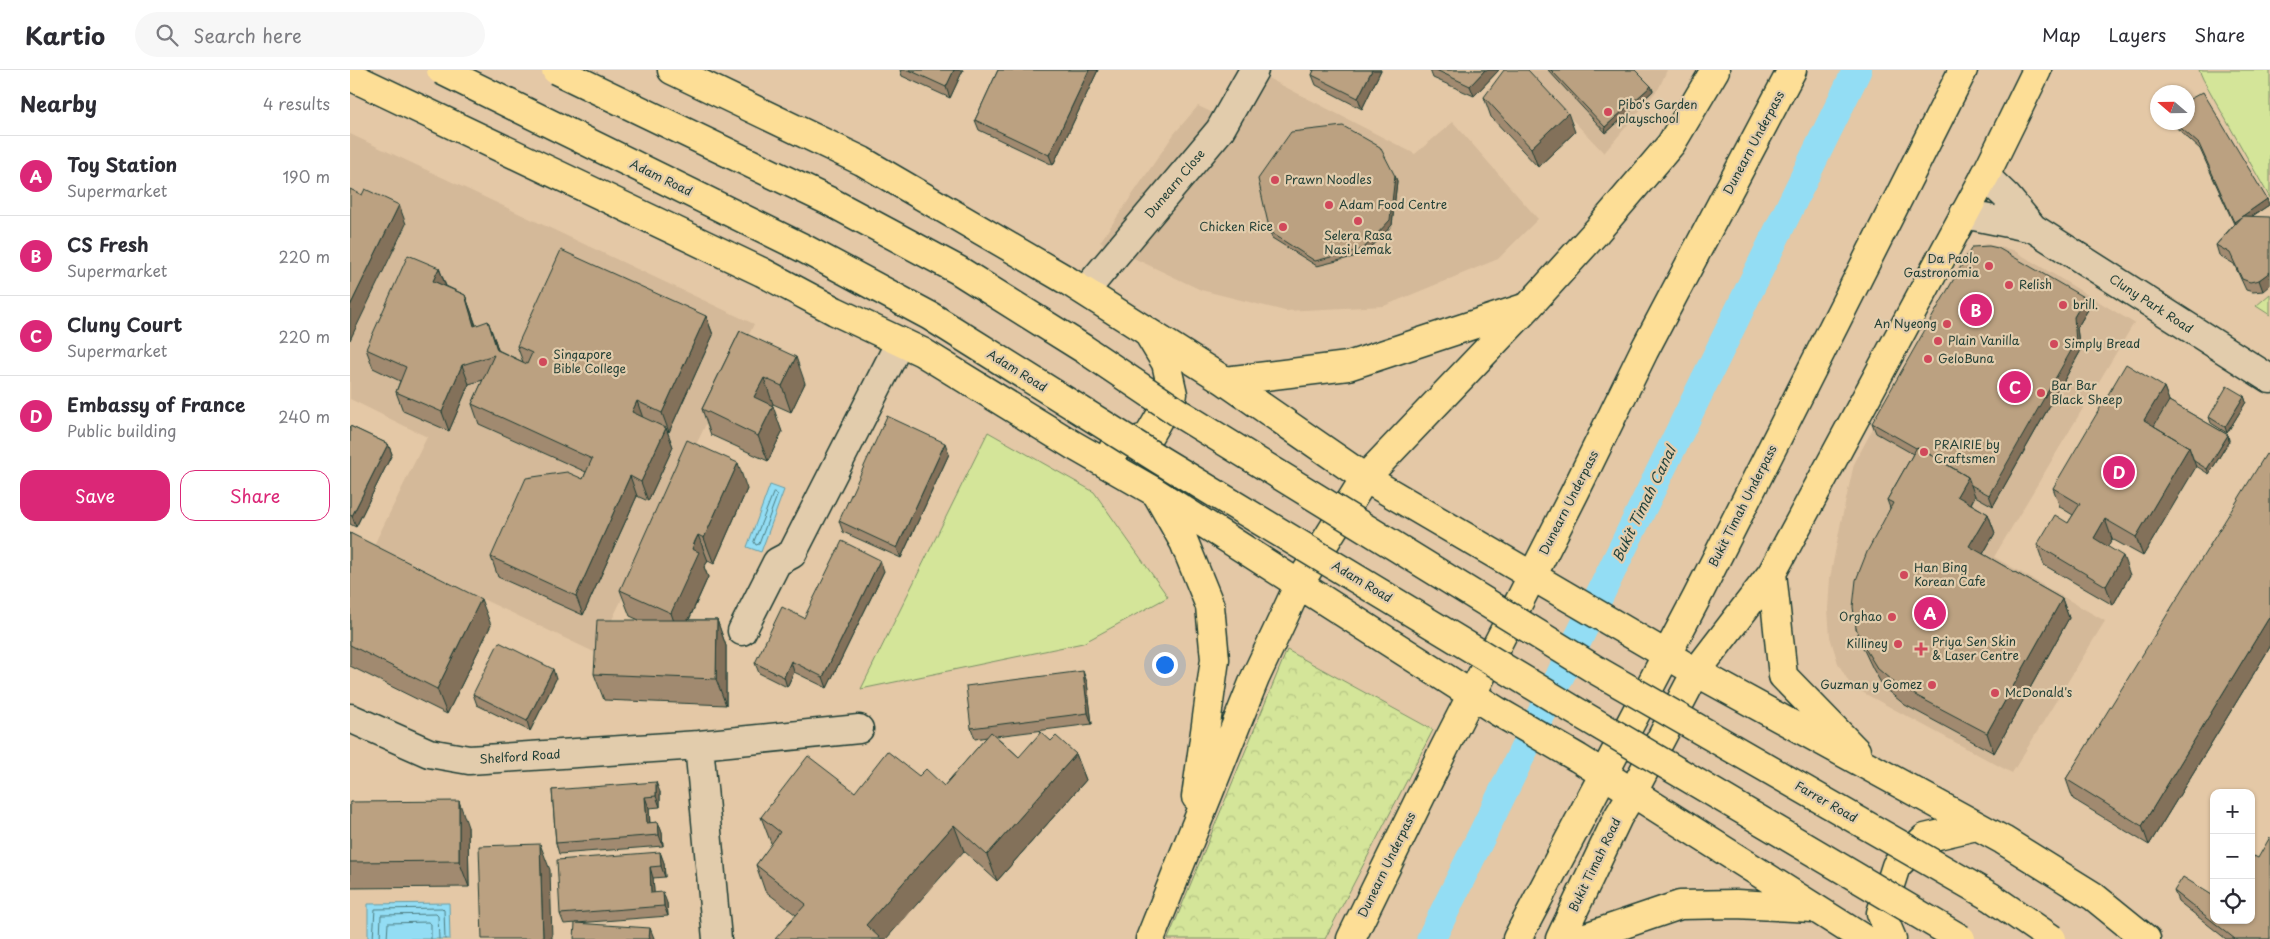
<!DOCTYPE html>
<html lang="en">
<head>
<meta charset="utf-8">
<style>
  :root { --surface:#fff; --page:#f7f7f7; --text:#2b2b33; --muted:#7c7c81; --line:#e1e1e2; --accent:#db2777 }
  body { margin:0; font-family:"Playpen Sans",sans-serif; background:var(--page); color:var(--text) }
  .controls { position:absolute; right:15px; bottom:15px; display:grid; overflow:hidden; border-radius:10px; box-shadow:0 1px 4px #0004 }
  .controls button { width:45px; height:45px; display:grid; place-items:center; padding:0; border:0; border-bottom:1px solid var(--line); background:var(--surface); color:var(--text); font:25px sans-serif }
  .compass { position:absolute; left:1800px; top:15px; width:45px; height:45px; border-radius:50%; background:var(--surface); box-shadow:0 1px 4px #0004; rotate:290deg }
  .you { position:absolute; left:814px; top:594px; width:18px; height:18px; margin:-12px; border:4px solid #fff; border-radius:50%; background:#1a73e8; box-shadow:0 0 0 8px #1a73e833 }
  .badge { display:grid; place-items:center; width:32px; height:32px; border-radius:50%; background:var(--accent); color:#fff; font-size:16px; font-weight:700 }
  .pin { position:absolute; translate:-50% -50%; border:2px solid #fff; box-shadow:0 1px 5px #0006 }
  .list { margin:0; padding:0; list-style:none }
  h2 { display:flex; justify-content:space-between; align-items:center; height:65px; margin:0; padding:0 20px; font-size:21px }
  h2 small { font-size:16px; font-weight:400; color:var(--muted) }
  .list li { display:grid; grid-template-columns:32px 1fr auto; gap:15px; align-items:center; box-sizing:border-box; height:80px; padding:0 20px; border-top:1px solid var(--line) }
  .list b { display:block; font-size:19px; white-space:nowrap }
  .list p { margin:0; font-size:16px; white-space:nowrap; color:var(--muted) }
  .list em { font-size:16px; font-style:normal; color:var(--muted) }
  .actions { display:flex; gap:10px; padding:15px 20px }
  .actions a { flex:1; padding:11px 0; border:1px solid var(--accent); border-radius:15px; text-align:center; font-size:18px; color:var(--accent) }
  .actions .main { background:var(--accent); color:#fff }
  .icon { flex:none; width:28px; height:28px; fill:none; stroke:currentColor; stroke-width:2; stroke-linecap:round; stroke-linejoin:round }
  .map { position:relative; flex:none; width:1920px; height:869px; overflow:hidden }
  header { display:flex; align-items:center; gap:30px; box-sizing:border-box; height:70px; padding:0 25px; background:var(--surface); border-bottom:1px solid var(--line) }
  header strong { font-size:24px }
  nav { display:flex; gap:28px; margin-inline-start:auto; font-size:18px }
  .search { width:350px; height:45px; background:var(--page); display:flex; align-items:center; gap:12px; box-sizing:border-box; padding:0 18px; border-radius:28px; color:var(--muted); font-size:19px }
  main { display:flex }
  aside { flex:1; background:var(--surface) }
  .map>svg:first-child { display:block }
</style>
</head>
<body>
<header>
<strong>Kartio</strong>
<div class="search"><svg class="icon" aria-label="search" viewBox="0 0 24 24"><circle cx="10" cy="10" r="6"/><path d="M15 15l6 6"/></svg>Search here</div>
<nav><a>Map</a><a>Layers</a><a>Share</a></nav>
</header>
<main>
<aside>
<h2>Nearby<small>4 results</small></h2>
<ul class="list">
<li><span class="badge">A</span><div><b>Toy Station</b><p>Supermarket</p></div><em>190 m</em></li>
<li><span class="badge">B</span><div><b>CS Fresh</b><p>Supermarket</p></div><em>220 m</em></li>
<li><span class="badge">C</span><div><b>Cluny Court</b><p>Supermarket</p></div><em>220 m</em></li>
<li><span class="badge">D</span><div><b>Embassy of France</b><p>Public building</p></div><em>240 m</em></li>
</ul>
<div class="actions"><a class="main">Save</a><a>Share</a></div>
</aside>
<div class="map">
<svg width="1920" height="869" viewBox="0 0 1920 869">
  <defs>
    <pattern id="forest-crowns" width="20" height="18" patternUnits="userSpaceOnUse" patternTransform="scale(1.25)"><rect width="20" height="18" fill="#d4e599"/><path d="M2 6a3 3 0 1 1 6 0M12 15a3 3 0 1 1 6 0" fill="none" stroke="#b6c584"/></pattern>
  </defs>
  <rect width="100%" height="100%" fill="#e4c8a6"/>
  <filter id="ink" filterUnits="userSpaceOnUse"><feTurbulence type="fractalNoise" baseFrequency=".02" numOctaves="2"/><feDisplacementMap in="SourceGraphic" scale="10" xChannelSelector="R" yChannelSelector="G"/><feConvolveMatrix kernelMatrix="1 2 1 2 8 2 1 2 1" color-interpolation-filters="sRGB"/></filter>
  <g filter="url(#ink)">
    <path fill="#d4b999" d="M1175,0H1317L1309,18L1254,83Z
      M912,5L1065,84L1103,52L1188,149L1148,189L1034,236L935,241L851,220L750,172L824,64L848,36L885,53Z
      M0,64L404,254L246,583L23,477L77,367L0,329Z
      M1636,174L1663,180L1784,253L1644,487L1755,551L1662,703L1501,616L1488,593L1480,567L1478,539L1480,508L1491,452L1504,394L1616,183L1625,177Z"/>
    <path fill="#d4e599" stroke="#7a9166" d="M1849,0H1920V128L1853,9Z
      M1920,224V245L1906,236Z
      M638,362L744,422L818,527L733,573L511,619Z"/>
    <path fill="url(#forest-crowns)" stroke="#7a9166" d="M937,580L1083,660L975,869H818Z"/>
    <path fill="#93ddf4" stroke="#659da7" d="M420,415L434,420L411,482L397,477Z
      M99,833L100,869H18V834Z"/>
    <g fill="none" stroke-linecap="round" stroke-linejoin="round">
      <path stroke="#4d7d81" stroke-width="1" d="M424,422L427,426L409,474L406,475L404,472Z
        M23,869L25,839L92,838L94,840L95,869
        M30,869L31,845L86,844L88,846L89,869
        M37,869L38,853L78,852L81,854V869"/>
      <path stroke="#93ddf4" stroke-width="29" d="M1081,869L1507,0"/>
      <g stroke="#1f3d34" stroke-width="31">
        <path id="minor" d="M1635,106L1657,127L1683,158L1920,309
          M1614,144L1683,158
          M735,221L870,60L904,0
          M392,561L427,492L442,484L550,272
          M0,648L79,683L119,690L349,675L509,659
          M349,675L367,869"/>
      </g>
      <g stroke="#1f3d34" stroke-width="31">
        <path id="highway" d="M322,0L512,91L718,211L875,311L1015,408L1346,602L1653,770L1743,826L1796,869
          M0,6L412,202L485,241L572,282L723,375L805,422L1147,641L1228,688L1514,869
          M875,311L998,296L1174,238
          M764,377L798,367L823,324L816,293L798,263
          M808,426L834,472L860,536L865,589L846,727
          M1422,503L1433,606L1506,681
          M800,869L905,608L929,557L949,514L1015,408L1178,237L1247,161L1321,74L1365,0
          M1001,869L1094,679L1225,422L1294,281L1442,0
          M1167,869L1347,527L1613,0
          M1210,869L1268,747L1283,722L1346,602L1422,503L1635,106L1687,0
          M1230,869L1330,835L1386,834L1463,838
          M1542,869L1531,843L1546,796L1575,768L1626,756"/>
      </g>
      <use href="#minor" stroke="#e2ccac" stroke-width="28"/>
      <use href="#highway" stroke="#fdde96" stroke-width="28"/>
      <g stroke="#1f3d34" stroke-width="31" stroke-linecap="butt">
        <path id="highway-bridge" d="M91,0L453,178L580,246L810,390L1222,639L1611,869
          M206,0L479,131L608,200L734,279L832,345L1246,600L1641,827L1702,869"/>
      </g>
      <use href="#highway-bridge" stroke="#fdde96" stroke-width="28"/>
    </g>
    <path fill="#a18a6f" stroke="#1f3d34" d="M550,0H613L600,28L552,6Z
      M648,0H748L703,95L629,60L625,50Z
      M962,0H1031L1012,39L966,15L962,5L964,1Z
      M1080,0H1149L1124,26L1083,8Z
      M1198,0H1285L1301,16L1303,21L1256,63Z
      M1134,27L1225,62L1188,97L1141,47Z
      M1820,52H1838L1917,129L1919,135L1902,146L1913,221L1903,222L1896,220L1884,194L1869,185L1866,175L1884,154L1850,79Z
      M1045,106L1047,111L1042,155L1015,184L967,196L922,168L920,162Z
      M89,198L96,216L115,225L126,255L145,270L148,280L173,292L167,276L356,246L363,265L319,362L317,361L323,377L298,431L287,426L233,545L148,507L141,487L233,409L236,402L129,354L122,334L133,310L119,314L99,361L53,341L46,322L50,311L23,298L16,279Z
      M1739,238L1727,258L1730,282L1643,436L1625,426L1621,434L1638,444L1645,463L1633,484L1712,529L1719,548L1644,683L1555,635L1534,618L1523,599L1513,578L1506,558L1540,438L1537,430L1563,384L1526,363L1522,353Z
      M390,261L455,313L441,342L423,334L422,336L432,362L418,391L361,365L352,339Z
      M1814,317L1819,331L1878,365L1879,371L1859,404L1846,396L1793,486L1762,469L1757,476L1780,505L1763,535L1694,495L1687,475L1718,453L1723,445L1710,437L1703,418Z
      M1894,326L1896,332L1877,363L1861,353L1859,347Z
      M0,356L38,374L42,384L6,457L0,454Z
      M599,384L551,488L493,462L489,451Z
      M1920,387V577L1799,775L1723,729L1716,709Z
      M397,419L364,494L358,491L354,497L358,507L339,550H367L376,576V635L254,630L244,604L289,550L280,546L270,520Z
      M0,463L141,555L97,644L0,596Z
      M534,501L477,618L444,602L437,617L409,603L405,593L454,548Z
      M206,609L180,661L127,635L123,624Z
      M737,612L742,654L646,666L669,687L701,671L726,684L736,710L647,811L614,781L446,845L415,821L406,795L422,774L421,773L411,747L505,722L594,716L637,667L625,669L621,658Z
      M202,720L310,722V737L299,738L300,753L308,752L312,763L313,776L209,784L206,773Z
      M0,732L118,757L119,817L0,818Z
      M310,782L314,793L315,807L303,808L304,823L317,833L318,846L214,854L210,844Z
      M1908,788L1920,869H1876L1828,831L1824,821L1864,850Z"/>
    <path fill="#83715a" stroke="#1f3d34" d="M604,0H613L600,28L596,17Z
      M739,0H748L703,95L699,85Z
      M1022,0H1031L1012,39L1008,28Z
      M1135,0H1149L1124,26L1120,16Z
      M1301,16L1303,21L1256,63L1255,57Z
      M1218,43L1225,62L1188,97L1181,78Z
      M1045,106L1047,111L1042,155L1015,184L1013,179Z
      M1917,129L1919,135L1886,157L1884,152Z
      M49,135L56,154L0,270V236Z
      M89,198L96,217L83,211Z
      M1920,202V215L1913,221L1909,210Z
      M115,225L122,244L131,275L124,256Z
      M1735,228L1739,238L1727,258L1730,282L1643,436L1639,425L1724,247Z
      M356,246L363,265L319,362L312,343Z
      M138,251L145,270L154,299L147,280Z
      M446,287L455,313L441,342L432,316Z
      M112,295L119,314L99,361L92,342Z
      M414,308L423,334L414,353L404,327Z
      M1814,317L1821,336L1803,367L1794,350Z
      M1894,326L1896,332L1877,363L1875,357Z
      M287,331L294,351L282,342Z
      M423,336L432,362L418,391L408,366Z
      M316,358L323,377L298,431L291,412Z
      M1878,365L1879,371L1859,404L1857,399Z
      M595,373L599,384L551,488L547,478Z
      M38,374L42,384L6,457L2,446Z
      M1839,377L1846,397L1793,486L1786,467Z
      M388,393L397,419L364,494L354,468Z
      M280,406L287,426L233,545L226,526Z
      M1618,407L1625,426L1614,446L1607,426Z
      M1638,444L1645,463L1626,496L1619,476Z
      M1755,449L1762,469L1751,488L1744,468Z
      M348,465L358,491L354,497L358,507L330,569L321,543L342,479Z
      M1773,486L1780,505L1763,535L1756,516Z
      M530,490L534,501L477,618L473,607Z
      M131,529L141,555L97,644L87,619Z
      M1712,529L1719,548L1644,683L1637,663Z
      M1920,546V577L1799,775L1792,756Z
      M367,550L376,576V635L366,609Z
      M441,591L444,602L437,617L434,607Z
      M203,599L206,609L180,661L177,651Z
      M733,601L737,612L742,654L738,643Z
      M726,684L736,710L647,811L637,785Z
      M306,712L310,722V737L306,726Z
      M295,727L299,738L300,764L297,753Z
      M109,731L118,757L119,817L109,791Z
      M308,752L312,763L313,776L309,765Z
      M604,755L614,781L536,869H521L516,855Z
      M190,774L200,800L202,869H193Z
      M310,782L314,793L315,807L311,796Z
      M300,797L303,808L305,834L301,823Z
      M313,822L317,833L318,846L314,836Z
      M300,858L304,868V869H299Z"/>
    <path fill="#bba181" stroke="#1f3d34" d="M559,0H604L596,17Z
      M648,0H739L699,85L625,50Z
      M964,0H1022L1008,28L962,5Z
      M1086,0H1135L1120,16Z
      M1154,0H1178L1218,43L1181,78L1134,27Z
      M1201,0H1285L1301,16L1255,57Z
      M1853,22L1917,129L1884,152L1849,74L1824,52H1838V30Z
      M993,56L1030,77L1045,106L1040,150L1013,179L965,191L920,162L908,109L941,62Z
      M0,119L12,125L15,119L49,135L0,236Z
      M1892,146L1920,147V202L1909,210L1900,212L1892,209L1880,183L1866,175Z
      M1639,176L1648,178L1735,228L1724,247L1726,272L1639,425L1621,415L1618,407L1567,377L1566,378L1522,353L1622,177Z
      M211,180L356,246L312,343L287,331L282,342L316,358L291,412L280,406L226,526L141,487L176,408L217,402L233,409L242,389L122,334L144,285L112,295L92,342L46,322L56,297L16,279L58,185L89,198L83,211L115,225L124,256L138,251L147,280L177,294L182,283L167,276Z
      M390,261L446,287L432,316L414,308L404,327L423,336L408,366L352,339Z
      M1776,294L1814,317L1794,350L1839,377L1786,467L1755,449L1744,468L1773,486L1756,516L1687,475L1705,445L1718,453L1730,434L1703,418Z
      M1877,316L1894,326L1875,357L1859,347Z
      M1819,331L1878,365L1857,399L1844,391L1839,377L1804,356Z
      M537,346L595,373L547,478L489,451Z
      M0,356L38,374L2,446L0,445Z
      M337,370L388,393L354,468L348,465L345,471L342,479L349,482L321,543L270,520Z
      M1567,377L1618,407L1607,426L1638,444L1619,476L1712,529L1637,663L1548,616L1527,598L1516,580L1506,558L1503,537L1506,510L1517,482L1543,433L1537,430Z
      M1916,384L1920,387V546L1792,756L1716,709Z
      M0,463L131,529L87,619L0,575Z
      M492,471L530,490L473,607L441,591L434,607L405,593L432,537L454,548Z
      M247,550H367L366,609L244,604Z
      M149,572L203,599L177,651L123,624Z
      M733,601L738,643L621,658L616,616Z
      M641,662L669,687L691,662L701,671L706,666L726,684L637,785L604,755L516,855L531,869H425L456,834L406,795L430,762L411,747L458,686L505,722L537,681L569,706L576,699L594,716Z
      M306,712V726L295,727L297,753L308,752L309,765L206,773L202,720Z
      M109,731V791L0,792V732Z
      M1920,767V869H1885L1824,821L1833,807L1862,825L1864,823V850H1901V791L1904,786L1908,788Z
      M190,774L193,869H132L129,776Z
      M310,782L311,796L300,797L301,823L313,822L314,836L210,844L207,790Z
      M225,853L300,858L299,869H224Z"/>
  </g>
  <g fill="#d1495b" stroke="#e2ccac" stroke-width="2">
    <circle cx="1258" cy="42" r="5"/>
    <circle cx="925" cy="110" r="5"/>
    <circle cx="979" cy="135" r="5"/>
    <circle cx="1008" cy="151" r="5"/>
    <circle cx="933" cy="157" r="5"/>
    <circle cx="1639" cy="196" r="5"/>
    <circle cx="1659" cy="215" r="5"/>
    <circle cx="1713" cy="235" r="5"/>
    <circle cx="1597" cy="254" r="5"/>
    <circle cx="1588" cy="271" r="5"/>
    <circle cx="1704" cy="274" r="5"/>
    <circle cx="1578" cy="289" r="5"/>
    <circle cx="193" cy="292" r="5"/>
    <circle cx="1691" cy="323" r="5"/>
    <circle cx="1574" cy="382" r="5"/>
    <circle cx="1554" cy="505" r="5"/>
    <circle cx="1542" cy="547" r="5"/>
    <circle cx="1548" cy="574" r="5"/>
    <path d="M1568.5 571.5h5v5h5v5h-5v5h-5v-5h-5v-5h5z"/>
    <circle cx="1582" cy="615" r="5"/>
    <circle cx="1645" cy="623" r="5"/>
  </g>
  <g text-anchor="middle" stroke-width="4.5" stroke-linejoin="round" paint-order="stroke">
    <g font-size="12" fill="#1f3d34" stroke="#e2ccac" text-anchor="start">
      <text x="1268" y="39">Pibo's Garden<tspan x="1268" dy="14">playschool</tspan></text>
      <text x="935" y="114">Prawn Noodles</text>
      <text x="989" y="139">Adam Food Centre</text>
      <text x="923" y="161" text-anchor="end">Chicken Rice</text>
      <text x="1008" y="170" text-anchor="middle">Selera Rasa<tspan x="1008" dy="14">Nasi Lemak</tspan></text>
      <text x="1629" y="193" text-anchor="end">Da Paolo<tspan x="1629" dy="14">Gastronomia</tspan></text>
      <text x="1669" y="219">Relish</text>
      <text x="1723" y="239">brill.</text>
      <text x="1587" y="258" text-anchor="end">An Nyeong</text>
      <text x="1598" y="275">Plain Vanilla</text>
      <text x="1714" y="278">Simply Bread</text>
      <text x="203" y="289">Singapore<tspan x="203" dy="14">Bible College</tspan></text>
      <text x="1588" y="293">GeloBuna</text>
      <text x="1701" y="320">Bar Bar<tspan x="1701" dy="14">Black Sheep</tspan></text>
      <text x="1584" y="379">PRAIRIE by<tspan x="1584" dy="14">Craftsmen</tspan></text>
      <text x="1564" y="502">Han Bing<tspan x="1564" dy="14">Korean Cafe</tspan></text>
      <text x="1532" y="551" text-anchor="end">Orghao</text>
      <text x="1582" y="576">Priya Sen Skin<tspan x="1582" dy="14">&amp; Laser Centre</tspan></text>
      <text x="1538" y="578" text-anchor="end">Killiney</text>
      <text x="1572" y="619" text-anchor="end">Guzman y Gomez</text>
      <text x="1655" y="627">McDonald's</text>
    </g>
    <g font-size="12" fill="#1f3d34" stroke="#e2ccac">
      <text transform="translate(1404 73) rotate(-62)" y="4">Dunearn Underpass</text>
      <text transform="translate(311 108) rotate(26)" y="4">Adam Road</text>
      <text transform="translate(825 114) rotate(-50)" y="4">Dunearn Close</text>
      <text transform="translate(1801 234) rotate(33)" y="4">Cluny Park Road</text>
      <text transform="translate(667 301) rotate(32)" y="4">Adam Road</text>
      <text transform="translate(1219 433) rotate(-63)" y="4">Dunearn Underpass</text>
      <text transform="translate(1393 436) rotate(-63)" y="4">Bukit Timah Underpass</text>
      <text transform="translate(1012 512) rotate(31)" y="4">Adam Road</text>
      <text transform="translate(170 687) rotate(-4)" y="4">Shelford Road</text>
      <text transform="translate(1476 732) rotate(30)" y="4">Farrer Road</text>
      <text transform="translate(1037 795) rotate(-64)" y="4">Dunearn Underpass</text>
      <text transform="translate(1245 795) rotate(-64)" y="4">Bukit Timah Road</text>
    </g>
    <g font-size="14" font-style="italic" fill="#25453e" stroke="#e2ccac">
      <text transform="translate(1294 434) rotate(-64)" y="5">Bukit Timah Canal</text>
    </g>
  </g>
</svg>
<div class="controls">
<button>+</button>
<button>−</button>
<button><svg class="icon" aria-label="locate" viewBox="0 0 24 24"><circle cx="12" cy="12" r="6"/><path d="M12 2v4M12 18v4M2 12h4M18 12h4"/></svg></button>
</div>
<svg class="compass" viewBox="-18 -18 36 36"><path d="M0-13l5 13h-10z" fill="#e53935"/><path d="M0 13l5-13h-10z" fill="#7c7c81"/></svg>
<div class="you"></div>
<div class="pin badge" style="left:1580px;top:543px">A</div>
<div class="pin badge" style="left:1626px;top:240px">B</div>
<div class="pin badge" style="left:1665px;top:317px">C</div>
<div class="pin badge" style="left:1769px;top:402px">D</div>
</div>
</main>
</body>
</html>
